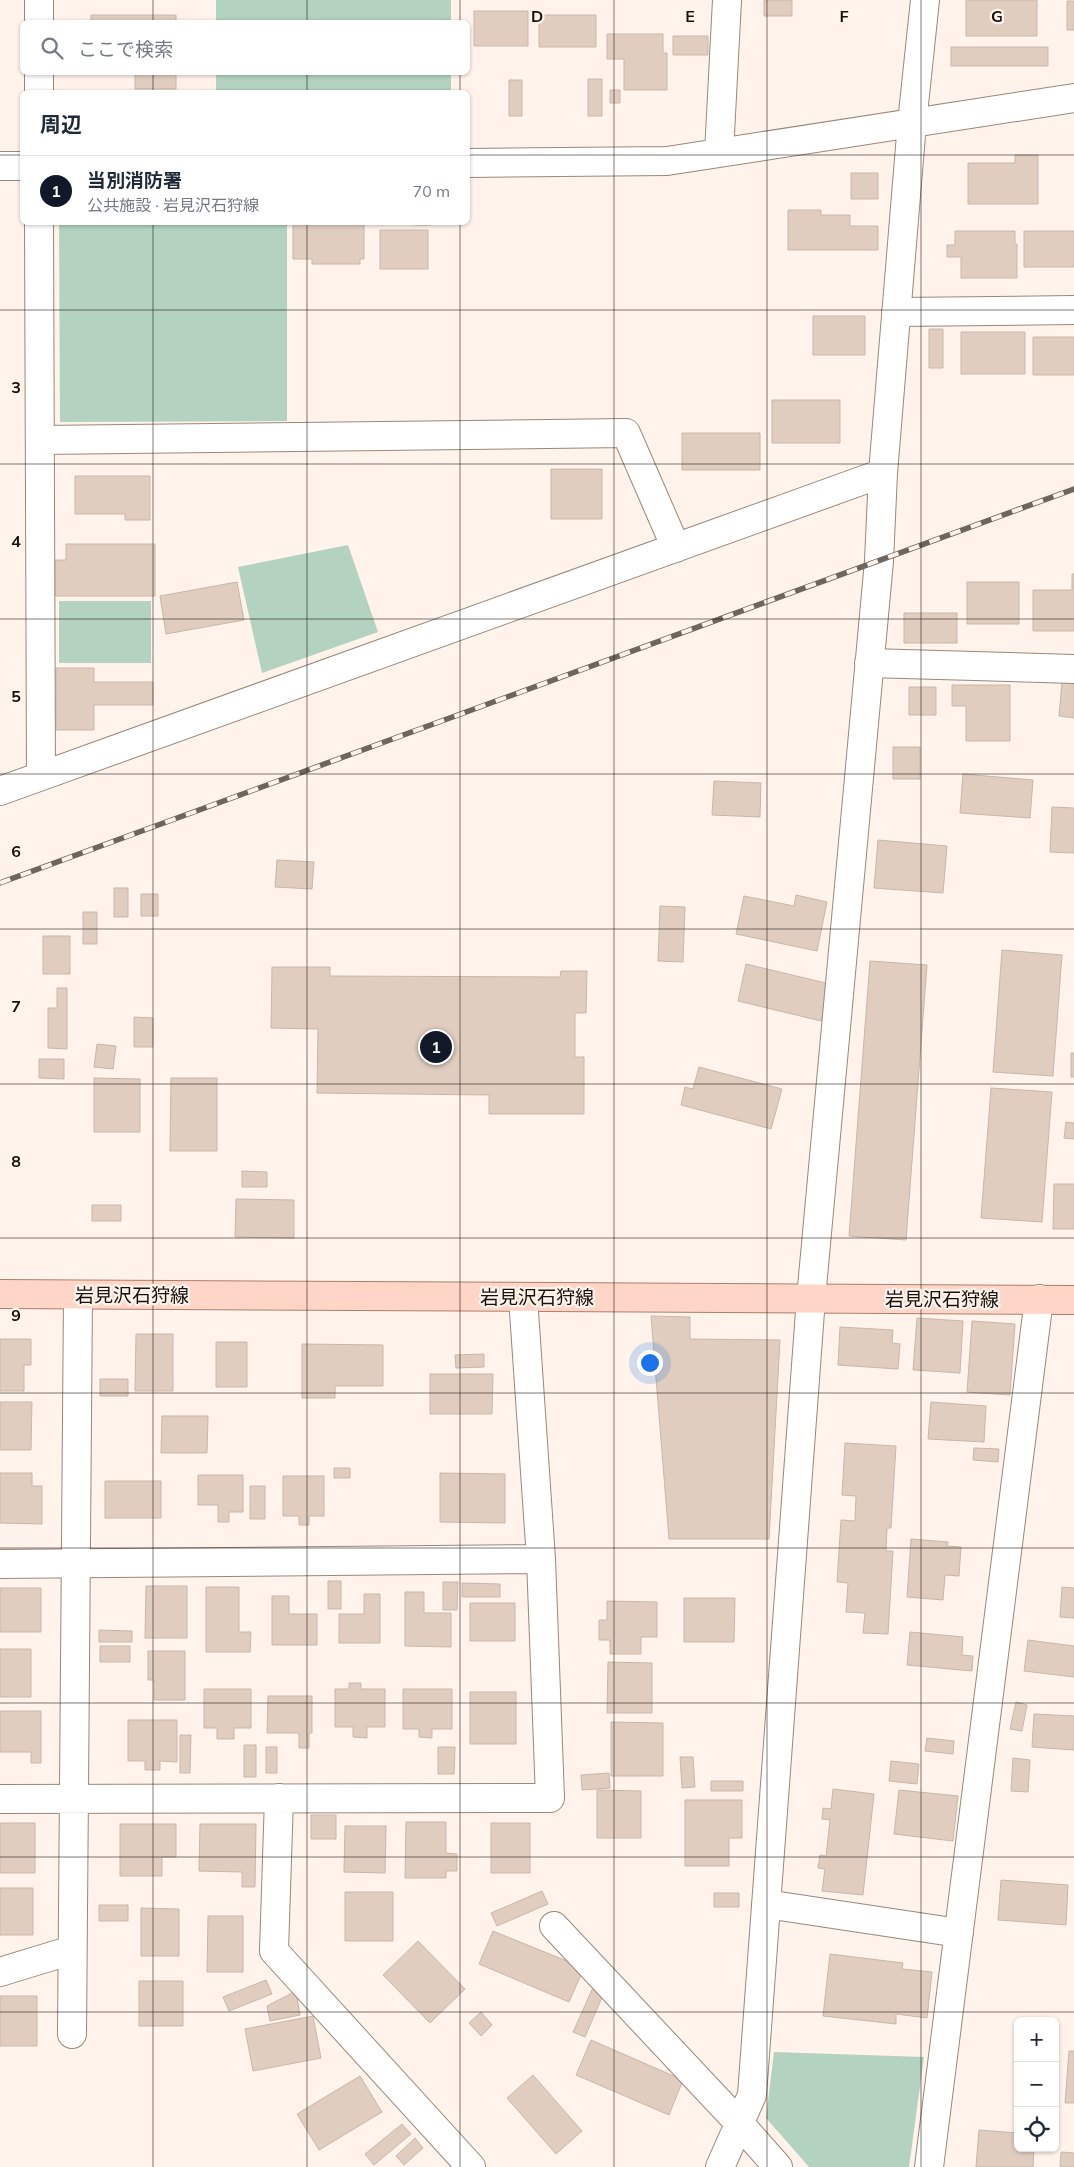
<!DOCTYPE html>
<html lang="ja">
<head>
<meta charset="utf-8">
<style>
  :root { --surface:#fff; --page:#f6f6f7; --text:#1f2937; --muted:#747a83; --line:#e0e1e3; --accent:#111827 }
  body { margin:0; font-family:Mulish,"Noto Sans JP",sans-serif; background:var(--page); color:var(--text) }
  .controls { position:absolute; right:15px; bottom:15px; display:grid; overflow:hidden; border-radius:8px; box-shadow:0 1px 4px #0004 }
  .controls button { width:45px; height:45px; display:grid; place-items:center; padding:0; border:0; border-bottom:1px solid var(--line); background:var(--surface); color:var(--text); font:25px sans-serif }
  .you { position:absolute; left:649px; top:1362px; width:18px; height:18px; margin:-12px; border:4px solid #fff; border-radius:50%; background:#1a73e8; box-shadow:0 0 0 8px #1a73e833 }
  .badge { display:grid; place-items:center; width:32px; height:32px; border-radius:50%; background:var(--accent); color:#fff; font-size:16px; font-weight:700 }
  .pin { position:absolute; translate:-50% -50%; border:2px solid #fff; box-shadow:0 1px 5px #0006 }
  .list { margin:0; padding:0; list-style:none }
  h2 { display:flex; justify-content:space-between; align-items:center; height:65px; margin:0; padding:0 20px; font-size:21px }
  h2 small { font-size:16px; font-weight:400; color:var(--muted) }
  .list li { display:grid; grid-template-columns:32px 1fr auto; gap:15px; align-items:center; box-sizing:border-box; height:70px; padding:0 20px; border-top:1px solid var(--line) }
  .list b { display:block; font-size:19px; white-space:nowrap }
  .list p { margin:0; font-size:16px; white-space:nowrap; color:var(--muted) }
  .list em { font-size:16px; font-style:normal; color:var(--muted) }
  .icon { flex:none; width:28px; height:28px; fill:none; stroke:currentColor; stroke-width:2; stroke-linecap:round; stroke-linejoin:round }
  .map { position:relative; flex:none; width:1074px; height:2167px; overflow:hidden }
  .search { position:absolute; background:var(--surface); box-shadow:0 1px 4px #0004; left:20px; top:20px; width:450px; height:55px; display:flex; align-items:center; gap:12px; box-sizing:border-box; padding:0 18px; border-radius:8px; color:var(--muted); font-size:19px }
  .panel { position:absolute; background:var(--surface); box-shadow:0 1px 4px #0004; left:20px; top:90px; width:450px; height:135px; border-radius:8px }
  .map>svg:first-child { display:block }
</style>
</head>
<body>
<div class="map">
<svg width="1074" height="2167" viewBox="0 0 1074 2167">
  <rect width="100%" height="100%" fill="#fff3eb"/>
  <path fill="#b3d2bf" d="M216,0H451V22H216Z
    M216,73H451V92H216Z
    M59,223H287V421L60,422Z
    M348,545L378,632L262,673L238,567Z
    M59,601H151V663H59Z
    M774,2052L924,2057L909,2167H809L766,2118Z"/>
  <path fill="#e1cdc0" stroke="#c9b6a9" d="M764,0H792V16H764Z
    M966,0H1037V36H966Z
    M1067,1H1074V30H1067Z
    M474,11H528V46H474Z
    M91,15H176V22H91Z
    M539,15H596V47H539Z
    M607,34H663V53H667V90H624V59H607Z
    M673,36H708V55H673Z
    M951,47H1048V66H951Z
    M135,72H176V89H135Z
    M588,79H602V116H588Z
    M509,80H522V116H509Z
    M610,90H620V103H610Z
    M1015,155H1038V204H968V163H1015Z
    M851,173H878V199H851Z
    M788,210H821V215H850V226H878V250H788Z
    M293,222H364V259H360V264H312V259H293Z
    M415,222H430V225H415Z
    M380,230H428V269H380Z
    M955,231H1015V244H1017V278H961V257H947V245H955Z
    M1024,231H1074V267H1024Z
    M813,316H865V355H813Z
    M929,329H943V368H929Z
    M961,332H1025V374H961Z
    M1033,337H1074V375H1033Z
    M772,400H840V443H772Z
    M682,433H760V470H682Z
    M551,469H602V519H551Z
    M75,476H150V520H125V514H75Z
    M66,544H155V596H55V560H66Z
    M1072,574H1074V631H1033V590H1072Z
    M237,582L244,620L166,634L160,596Z
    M967,582H1019V624H967Z
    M904,613H957V643H904Z
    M56,668H94V682H153V705H94V730H56Z
    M1062,682H1074V718L1059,716Z
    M952,685H1010V741H966V706H952Z
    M909,687H936V715H909Z
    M893,747H920V779H893Z
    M963,774L1033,780L1030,818L960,813Z
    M714,781L761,783L760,817L712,815Z
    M1052,807L1074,808V853L1050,852Z
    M878,840L947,846L943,893L874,888Z
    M277,860L314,862L312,889L275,887Z
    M114,888H128V917H114Z
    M141,894H158V916H141Z
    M796,895L827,902L817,951L736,934L744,896L794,906Z
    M660,906L685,907L683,962L658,961Z
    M83,912H97V944H83Z
    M43,936H70V974H43Z
    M1002,950L1062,955L1053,1076L993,1072Z
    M870,961L927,965L906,1240L849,1236Z
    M746,964L830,984L821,1021L738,1001Z
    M272,967H330V976L560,977L561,971H587L586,1013H575V1057H584V1114H489V1095L317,1093L318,1029L271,1028Z
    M57,988H67V1049L48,1048V1008H57Z
    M134,1017L153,1018V1047H134Z
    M97,1044L116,1046L113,1069L94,1067Z
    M1071,1053H1074V1077H1071Z
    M39,1059H64V1079L39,1078Z
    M699,1067L782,1089L771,1129L681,1105L685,1087L693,1089Z
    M94,1078L140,1079V1132H94Z
    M171,1078H217V1151H170Z
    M991,1088L1052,1092L1042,1222L981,1218Z
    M1066,1122L1074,1123V1139L1064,1138Z
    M242,1171L267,1172V1187H242Z
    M1054,1184H1074V1229H1053Z
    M236,1199L294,1200V1238L235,1237Z
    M92,1205H121V1221H92Z
    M651,1316L690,1317V1339L780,1340L769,1539H669Z
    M917,1318L963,1321L960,1373L913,1370Z
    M972,1321L1015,1324L1010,1395L967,1392Z
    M840,1327L893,1330L892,1343L900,1344L898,1369L838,1365Z
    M136,1334H173V1391H135Z
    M0,1339H31V1365H24V1391H0Z
    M216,1342H247V1387H216Z
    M302,1344L383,1345V1386H335V1398H302Z
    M484,1354V1367L456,1368L455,1355Z
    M430,1374H493L492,1414H430Z
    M100,1379H128V1396H100Z
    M0,1402H32L31,1450H0Z
    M931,1402L986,1406L984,1442L928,1439Z
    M162,1416H208L207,1453H161Z
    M845,1443L896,1446L891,1528H887L886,1551H893L888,1634L863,1633L865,1613L846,1612L848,1583L837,1582L841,1520L855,1521L856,1496L842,1495Z
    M974,1448L999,1449L998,1462L973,1460Z
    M334,1468H350V1478H334Z
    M0,1473H32V1486H42V1524L0,1523Z
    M440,1473L505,1474V1523L440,1522Z
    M198,1475H243V1512H229V1522H218V1505H198Z
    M283,1476H324V1516H309V1525H299V1516H283Z
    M105,1481H161V1518H105Z
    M250,1486H265V1519H250Z
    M911,1539L948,1542L947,1546L961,1547L959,1576L945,1575L943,1600L907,1597Z
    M328,1581H341V1609H328Z
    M443,1582H458L457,1610H443Z
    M462,1583L500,1584V1597H462Z
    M146,1586H187V1638H145Z
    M206,1587H239V1632H251L250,1652H206Z
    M1062,1587L1074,1588V1618L1060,1617Z
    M0,1588H41V1632H0Z
    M405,1592H424V1613H451V1647L405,1646Z
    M364,1594H380V1643H339V1614H364Z
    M272,1596H289V1614H317V1645H272Z
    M684,1598H735L734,1642H684Z
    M607,1601L657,1602V1637H641V1654H610V1640H599V1620H607Z
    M470,1603H515V1641H470Z
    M99,1630L132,1631V1642H99Z
    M910,1632L963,1637L962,1655L973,1656L972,1671L907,1665Z
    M1028,1640L1074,1646V1677L1024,1671Z
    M100,1646H130V1662H100Z
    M0,1649H31V1697H0Z
    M148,1651H185V1700H154V1680H148Z
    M608,1662L652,1663V1713H607Z
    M349,1683H361V1689H385V1727H367V1738L353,1737V1727H335V1689H349Z
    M204,1689H251V1728H234V1739H217V1728H204Z
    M403,1689H452V1729H432V1738L419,1737V1729H403Z
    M470,1692H516V1744H470Z
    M268,1696H312V1733H309V1748H299V1733H267Z
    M1016,1702L1027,1705L1022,1731L1010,1729Z
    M0,1711H41V1763H31V1752H0Z
    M1034,1714L1074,1716V1750L1032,1747Z
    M128,1720H177V1762L160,1761V1770H145V1761H128Z
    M611,1722L663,1723V1776H611Z
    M180,1735H191L190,1773H180Z
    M927,1738L954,1741L953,1754L925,1751Z
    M244,1745H256V1777H244Z
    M266,1747H277V1773H266Z
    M438,1747H455L454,1774H438Z
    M680,1757H693L695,1787L682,1788Z
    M1013,1758L1030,1760L1028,1792L1011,1791Z
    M891,1761L919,1764L917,1784L889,1781Z
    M609,1773L610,1788L582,1790L581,1775Z
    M711,1781H743V1791H711Z
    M833,1789L874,1794L863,1895L822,1891L825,1869L818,1868L820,1855L826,1856L830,1820L822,1819L823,1808L831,1809Z
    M597,1790L641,1791V1838H597Z
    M899,1790L958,1796L953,1841L894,1834Z
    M685,1800H742V1838H729V1866H685Z
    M311,1815H336V1839H311Z
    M406,1822H446V1853L457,1854V1871H446V1878H405Z
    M0,1823H35V1873H0Z
    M491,1823H530V1873H491Z
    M120,1824H176V1857H162V1876H120Z
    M200,1824H256L255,1887H242V1872L199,1871Z
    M345,1826H386L385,1873L344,1872Z
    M1001,1880L1068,1885L1066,1925L998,1920Z
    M0,1888H33V1935H0Z
    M542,1891L548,1904L497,1926L491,1913Z
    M345,1892H393V1941H345Z
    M714,1893H739V1907H714Z
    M99,1905H128V1921H99Z
    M141,1908L179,1909V1956H141Z
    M208,1916H243V1972H207Z
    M493,1931L584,1968L569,2002L479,1964Z
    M418,1941L465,1989L430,2023L383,1975Z
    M830,1954L903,1963L902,1969L932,1972L927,2018L896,2014V2024L823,2016Z
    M266,1980L272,1994L229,2011L223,1997Z
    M139,1981H183V2026H139Z
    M595,1983L606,1988L585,2037L573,2032Z
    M296,1991L300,2015L270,2021L267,2006Z
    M0,1996H37V2046H0Z
    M481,2012L492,2025L481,2036L469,2023Z
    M313,2016L321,2058L253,2071L245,2029Z
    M591,2040L683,2080L669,2115L576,2075Z
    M1069,2051H1074V2103H1065Z
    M533,2075L582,2131L556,2154L507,2098Z
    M360,2076L382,2112L319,2150L297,2114Z
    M402,2124L411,2134L374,2165L365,2154Z
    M979,2130L1018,2133V2148H1034L1033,2167H976Z
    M415,2138L423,2148L404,2165L396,2156Z
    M1061,2152L1074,2153V2167H1060Z"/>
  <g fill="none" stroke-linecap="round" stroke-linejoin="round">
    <g stroke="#99877a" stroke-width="30">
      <path id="minor" d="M39,0V22
        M39,72V92
        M719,153L727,0
        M468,163L667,161L1074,98
        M0,166H22
        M39,222L41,776
        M896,312L1074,310
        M40,440L626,433L676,548
        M869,663L1074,669
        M0,791L883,473L912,123L925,0
        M0,1564L541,1559
        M279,1798L274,1951L471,2167
        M0,1799L550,1798L541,1559L523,1297
        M766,1904L959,1933
        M554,1926L739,2123L778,2167
        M0,1972L72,1950
        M72,2034L78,1295
        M720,2167L752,2095L811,1298L879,561L883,473
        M929,2167L1039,1299"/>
    </g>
    <g stroke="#ad7e6d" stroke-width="30">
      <path id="major" d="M0,1294L1074,1300"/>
    </g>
    <use href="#minor" stroke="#fff" stroke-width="28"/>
    <use href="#major" stroke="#fed5c7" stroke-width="28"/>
    <g stroke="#6e655f" stroke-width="5.5">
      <path id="rail" d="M0,883L1074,489"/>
    </g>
    <use href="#rail" stroke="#fff3eb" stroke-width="4" stroke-dasharray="11" stroke-linecap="butt"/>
  </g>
  <path fill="none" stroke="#17100c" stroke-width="1" stroke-opacity="0.55" d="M153,0V22M307,0V22M460,0V22M614,0V2167M767,0V2167M921,0V2167M153,72V92M307,72V92M460,72V92M0,155H22M468,155H1074M153,222V2167M307,222V2167M460,222V2167M0,310H1074M0,464H1074M0,619H1074M0,774H1074M0,929H1074M0,1084H1074M0,1238H1074M0,1393H1074M0,1548H1074M0,1703H1074M0,1857H1074M0,2012H1074"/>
  <g text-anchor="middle" stroke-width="4.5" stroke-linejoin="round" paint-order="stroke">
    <g font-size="19" fill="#17100c" stroke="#fff3eb">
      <text x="132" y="1302">岩見沢石狩線</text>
      <text x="537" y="1304">岩見沢石狩線</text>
      <text x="942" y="1306">岩見沢石狩線</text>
    </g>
  </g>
  <g font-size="16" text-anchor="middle" font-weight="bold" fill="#17100c" stroke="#fff3eb" stroke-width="4.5" stroke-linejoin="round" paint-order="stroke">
    <text x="537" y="22">D</text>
    <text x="690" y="22">E</text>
    <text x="844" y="22">F</text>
    <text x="997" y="22">G</text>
    <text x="16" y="393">3</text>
    <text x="16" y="547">4</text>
    <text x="16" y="702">5</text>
    <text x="16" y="857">6</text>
    <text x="16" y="1012">7</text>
    <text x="16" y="1167">8</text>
    <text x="16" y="1321">9</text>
  </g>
</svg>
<div class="controls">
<button>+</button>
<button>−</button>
<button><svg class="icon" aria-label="locate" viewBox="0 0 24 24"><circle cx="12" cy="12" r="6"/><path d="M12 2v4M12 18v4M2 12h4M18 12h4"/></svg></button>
</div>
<div class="you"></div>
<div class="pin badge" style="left:436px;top:1047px">1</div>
<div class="search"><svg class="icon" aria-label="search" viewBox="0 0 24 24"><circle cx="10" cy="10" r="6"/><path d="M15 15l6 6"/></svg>ここで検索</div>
<section class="panel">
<h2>周辺<small></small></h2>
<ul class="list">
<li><span class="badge">1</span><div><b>当別消防署</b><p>公共施設 · 岩見沢石狩線</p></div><em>70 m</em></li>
</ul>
</section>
</div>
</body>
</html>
